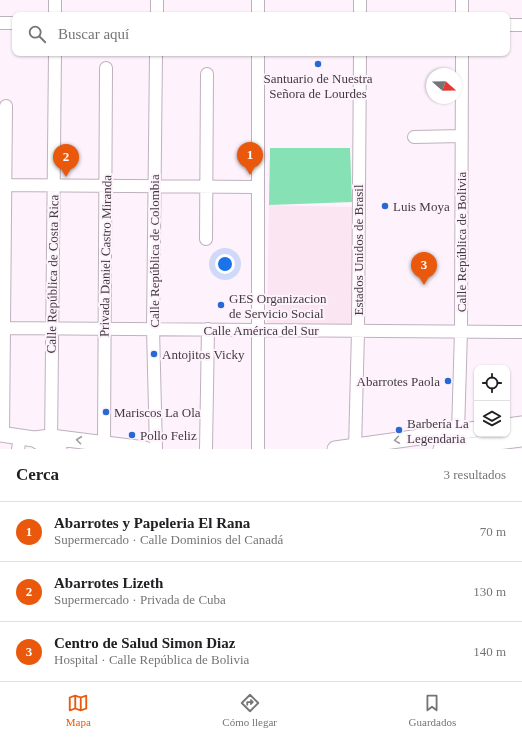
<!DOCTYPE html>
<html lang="es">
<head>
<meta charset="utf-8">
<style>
  :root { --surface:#fff; --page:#f2f2f2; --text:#202124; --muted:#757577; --line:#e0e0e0; --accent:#ea580c }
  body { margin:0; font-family:Georgia,serif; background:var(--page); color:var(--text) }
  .controls { position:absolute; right:12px; bottom:12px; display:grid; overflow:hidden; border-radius:8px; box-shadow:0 1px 3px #0004 }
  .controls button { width:36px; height:36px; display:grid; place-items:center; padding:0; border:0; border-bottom:1px solid var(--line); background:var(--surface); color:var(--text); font:20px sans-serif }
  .compass { position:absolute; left:426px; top:68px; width:36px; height:36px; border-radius:50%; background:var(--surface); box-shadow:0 1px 3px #0004; rotate:110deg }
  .you { position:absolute; left:225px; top:264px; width:14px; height:14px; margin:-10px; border:3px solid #fff; border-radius:50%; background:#1a73e8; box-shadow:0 0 0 6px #1a73e833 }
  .badge { display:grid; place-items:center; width:26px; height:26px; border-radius:50%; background:var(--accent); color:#fff; font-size:13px; font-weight:700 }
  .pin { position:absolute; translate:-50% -33px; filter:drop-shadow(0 1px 2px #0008) }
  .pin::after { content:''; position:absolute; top:21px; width:14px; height:12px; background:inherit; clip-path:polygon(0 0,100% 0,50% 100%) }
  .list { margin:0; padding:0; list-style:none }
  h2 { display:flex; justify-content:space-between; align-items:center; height:52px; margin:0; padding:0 16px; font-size:17px }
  h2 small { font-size:13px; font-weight:400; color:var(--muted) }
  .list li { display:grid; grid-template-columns:26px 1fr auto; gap:12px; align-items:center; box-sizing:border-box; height:60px; padding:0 16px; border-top:1px solid var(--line) }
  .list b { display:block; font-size:15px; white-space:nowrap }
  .list p { margin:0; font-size:13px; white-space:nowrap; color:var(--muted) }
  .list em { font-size:13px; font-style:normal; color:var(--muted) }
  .icon { flex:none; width:22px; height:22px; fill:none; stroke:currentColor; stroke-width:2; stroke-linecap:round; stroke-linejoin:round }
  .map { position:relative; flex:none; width:522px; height:449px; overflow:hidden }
  .search { position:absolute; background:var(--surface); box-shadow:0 1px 3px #0004; left:12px; right:12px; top:12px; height:44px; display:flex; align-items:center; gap:10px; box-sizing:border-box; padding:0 14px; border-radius:8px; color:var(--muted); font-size:15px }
  .sheet { height:232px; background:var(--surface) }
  nav { display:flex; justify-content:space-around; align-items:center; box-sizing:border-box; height:56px; border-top:1px solid var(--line); background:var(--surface); font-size:11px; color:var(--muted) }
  nav a { display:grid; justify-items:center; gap:2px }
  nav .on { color:var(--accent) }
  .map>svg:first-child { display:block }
</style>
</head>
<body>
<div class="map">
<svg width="522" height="449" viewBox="0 0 522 449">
  <rect width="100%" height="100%" fill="#fef3fd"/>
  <path fill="#fbe5f3" d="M269,205L352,207V326L267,323Z"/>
  <path fill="#86e1b4" d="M270,148H350L352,202L269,205Z"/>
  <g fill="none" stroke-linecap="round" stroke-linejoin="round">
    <g stroke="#beb1be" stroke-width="14">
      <path id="minor" d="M55,15V0
        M157,15V0
        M258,15V0
        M360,15V0
        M462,15V0
        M0,23H15
        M507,25H522
        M156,53L153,329L156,449
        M414,137L462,136
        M0,185L258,187
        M206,239L207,74
        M0,328L522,332
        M458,432L461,331L462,53
        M3,435L6,106
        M104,443L106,68
        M51,446L55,53
        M18,449L20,438
        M206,449L208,329
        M258,449V53
        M355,449L358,331L360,53"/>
    </g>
    <g stroke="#beb1be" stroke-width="17">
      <path id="major" d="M507,426L522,424
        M0,434L34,439L51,437L145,449
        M34,439L50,448L59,449
        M335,449L477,429
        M441,449L522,439"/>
    </g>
    <use href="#minor" stroke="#fff" stroke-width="12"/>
    <use href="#major" stroke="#fff" stroke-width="15"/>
  </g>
  <defs><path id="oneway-chevron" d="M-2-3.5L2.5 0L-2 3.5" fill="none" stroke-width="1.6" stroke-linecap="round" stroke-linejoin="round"/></defs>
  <g stroke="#a09da0">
    <use href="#oneway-chevron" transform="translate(79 440) rotate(-173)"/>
    <use href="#oneway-chevron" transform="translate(397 440) rotate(172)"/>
  </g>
  <g fill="#2768d5" stroke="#fef3fd" stroke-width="1.5">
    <circle cx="318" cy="64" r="4"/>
    <circle cx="385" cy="206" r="4"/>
    <circle cx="221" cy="305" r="4"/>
    <circle cx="154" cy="354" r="4"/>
    <circle cx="448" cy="381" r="4"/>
    <circle cx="106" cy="412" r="4"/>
    <circle cx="399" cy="430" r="4"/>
    <circle cx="132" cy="435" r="4"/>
  </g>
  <g text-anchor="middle" stroke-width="4" stroke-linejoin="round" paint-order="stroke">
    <g font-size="13" fill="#403b40" stroke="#fef3fd" text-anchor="start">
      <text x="318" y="83" text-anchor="middle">Santuario de Nuestra<tspan x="318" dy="15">Señora de Lourdes</tspan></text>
      <text x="393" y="211">Luis Moya</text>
      <text x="229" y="303">GES Organizacion<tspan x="229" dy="15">de Servicio Social</tspan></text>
      <text x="162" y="359">Antojitos Vicky</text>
      <text x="440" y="386" text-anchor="end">Abarrotes Paola</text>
      <text x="114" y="417">Mariscos La Ola</text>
      <text x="407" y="428">Barbería La<tspan x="407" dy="15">Legendaria</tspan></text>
      <text x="140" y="440">Pollo Feliz</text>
    </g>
    <g font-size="13" fill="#403b40" stroke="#fef3fd">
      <text transform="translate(461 242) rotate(-90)" y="5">Calle República de Bolivia</text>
      <text transform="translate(358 250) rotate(-90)" y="5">Estados Unidos de Brasil</text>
      <text transform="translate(154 251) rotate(-90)" y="5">Calle República de Colombia</text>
      <text transform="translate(105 256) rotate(-89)" y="5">Privada Daniel Castro Miranda</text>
      <text transform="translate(52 274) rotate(-89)" y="5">Calle República de Costa Rica</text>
      <text x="261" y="335">Calle América del Sur</text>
    </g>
  </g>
</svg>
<div class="controls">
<button><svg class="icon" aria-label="locate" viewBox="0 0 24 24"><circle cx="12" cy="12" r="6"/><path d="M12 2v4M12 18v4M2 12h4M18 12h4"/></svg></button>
<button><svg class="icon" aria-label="layers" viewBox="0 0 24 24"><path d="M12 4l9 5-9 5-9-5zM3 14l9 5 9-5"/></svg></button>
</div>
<svg class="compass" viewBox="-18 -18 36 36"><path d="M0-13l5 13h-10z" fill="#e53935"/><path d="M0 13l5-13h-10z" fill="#757577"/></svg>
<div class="you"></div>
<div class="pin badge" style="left:250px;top:175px">1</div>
<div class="pin badge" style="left:66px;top:177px">2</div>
<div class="pin badge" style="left:424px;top:285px">3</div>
<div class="search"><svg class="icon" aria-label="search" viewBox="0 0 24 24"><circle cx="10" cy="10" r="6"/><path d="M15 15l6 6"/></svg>Buscar aquí</div>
</div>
<section class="sheet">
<h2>Cerca<small>3 resultados</small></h2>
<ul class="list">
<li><span class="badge">1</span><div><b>Abarrotes y Papeleria El Rana</b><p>Supermercado · Calle Dominios del Canadá</p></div><em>70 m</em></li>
<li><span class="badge">2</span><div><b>Abarrotes Lizeth</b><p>Supermercado · Privada de Cuba</p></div><em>130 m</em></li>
<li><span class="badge">3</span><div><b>Centro de Salud Simon Diaz</b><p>Hospital · Calle República de Bolivia</p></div><em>140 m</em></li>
</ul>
</section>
<nav>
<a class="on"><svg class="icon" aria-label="map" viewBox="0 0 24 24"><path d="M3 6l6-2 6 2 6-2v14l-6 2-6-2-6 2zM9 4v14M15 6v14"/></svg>Mapa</a>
<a><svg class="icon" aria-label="directions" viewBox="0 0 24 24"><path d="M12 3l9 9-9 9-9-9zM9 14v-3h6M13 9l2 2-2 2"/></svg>Cómo llegar</a>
<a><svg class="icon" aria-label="saved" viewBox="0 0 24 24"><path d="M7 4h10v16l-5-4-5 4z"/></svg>Guardados</a>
</nav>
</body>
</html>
